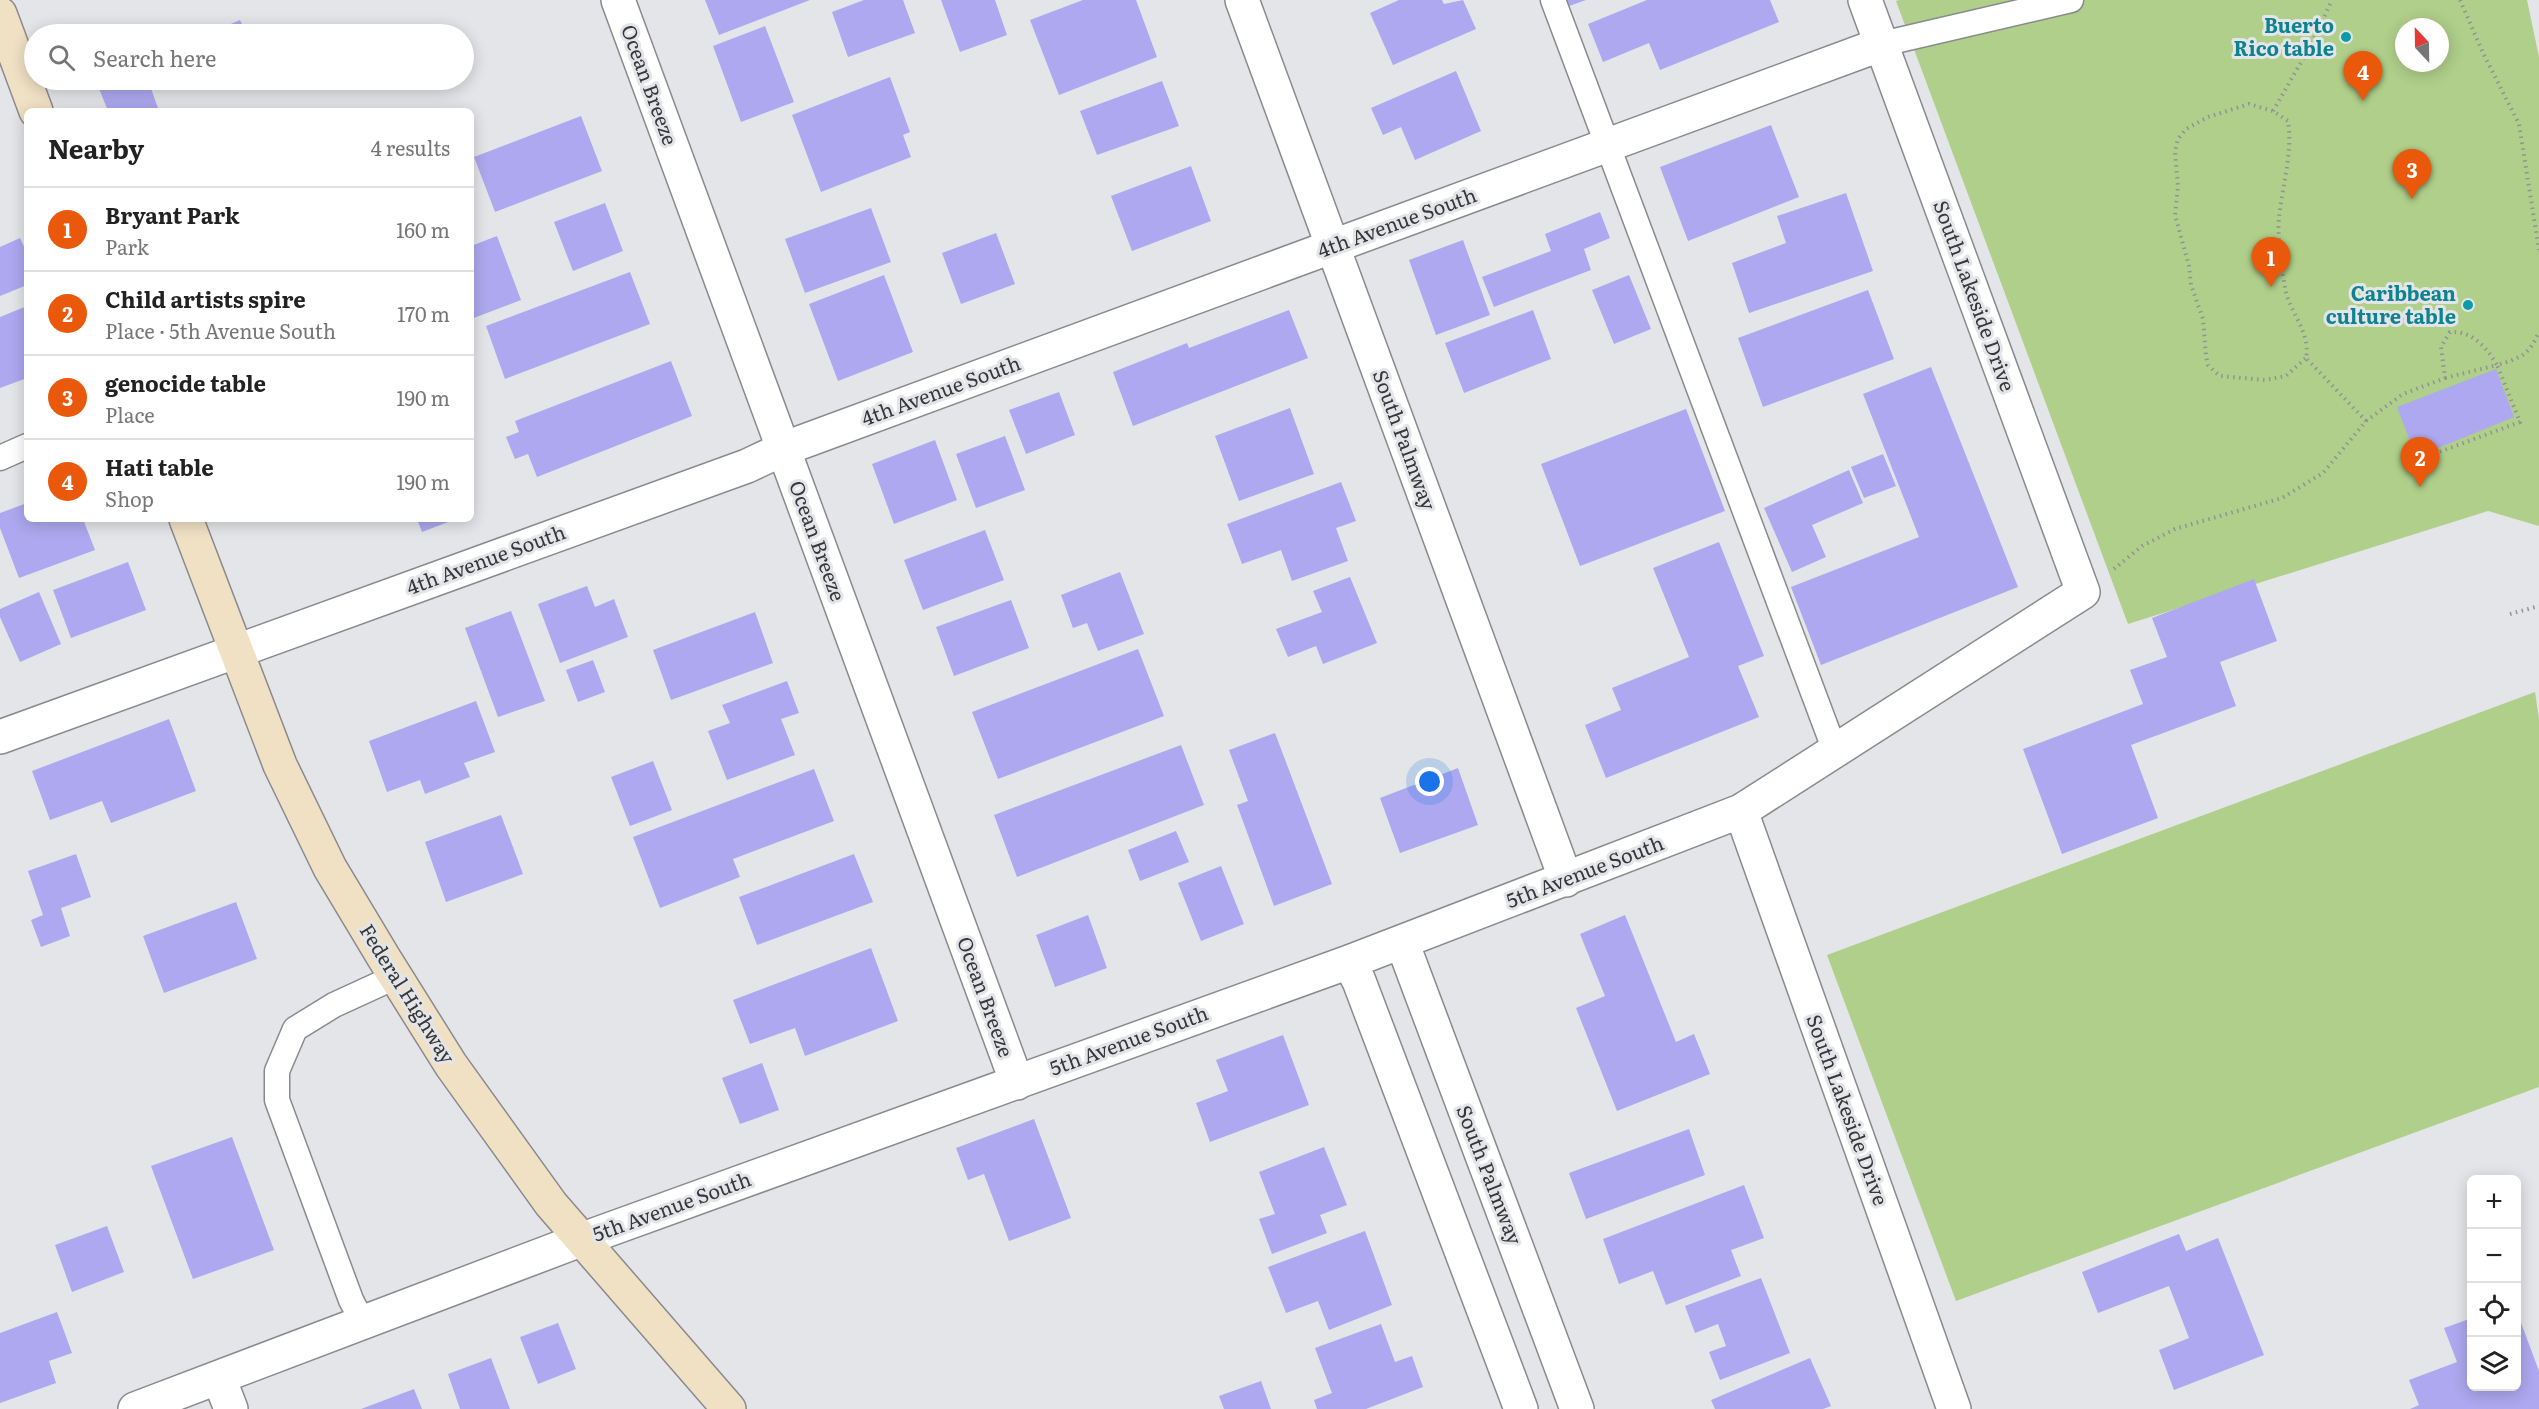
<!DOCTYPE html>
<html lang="en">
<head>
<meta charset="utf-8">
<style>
  :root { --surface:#fff; --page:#f2f2f2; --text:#222; --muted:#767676; --line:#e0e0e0; --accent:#ea580c }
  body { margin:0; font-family:Literata,serif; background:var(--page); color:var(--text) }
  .controls { position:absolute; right:18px; bottom:18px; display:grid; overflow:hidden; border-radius:9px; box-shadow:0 3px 15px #0003 }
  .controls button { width:54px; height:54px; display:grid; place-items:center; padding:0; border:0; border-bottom:2px solid var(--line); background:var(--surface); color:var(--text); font:30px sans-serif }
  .compass { position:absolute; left:2395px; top:18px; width:54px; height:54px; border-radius:50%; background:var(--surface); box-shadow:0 3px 15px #0003; rotate:338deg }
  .you { position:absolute; left:1430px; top:782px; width:21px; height:21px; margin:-15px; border:4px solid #fff; border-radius:50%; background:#1a73e8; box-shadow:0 0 0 9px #1a73e833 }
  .badge { display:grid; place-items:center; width:39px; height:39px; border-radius:50%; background:var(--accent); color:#fff; font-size:20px; font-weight:700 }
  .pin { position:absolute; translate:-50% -50px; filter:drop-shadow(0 2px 3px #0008) }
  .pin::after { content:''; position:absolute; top:32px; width:21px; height:18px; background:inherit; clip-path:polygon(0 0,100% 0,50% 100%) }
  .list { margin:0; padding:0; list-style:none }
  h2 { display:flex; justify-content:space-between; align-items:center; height:78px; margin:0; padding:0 24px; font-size:26px }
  h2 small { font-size:20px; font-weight:400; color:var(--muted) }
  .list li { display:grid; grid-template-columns:39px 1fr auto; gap:18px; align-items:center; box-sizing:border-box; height:84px; padding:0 24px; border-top:2px solid var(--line) }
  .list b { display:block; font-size:22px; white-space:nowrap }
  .list p { margin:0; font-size:20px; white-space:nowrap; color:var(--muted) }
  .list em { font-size:20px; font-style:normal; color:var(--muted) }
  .icon { flex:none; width:33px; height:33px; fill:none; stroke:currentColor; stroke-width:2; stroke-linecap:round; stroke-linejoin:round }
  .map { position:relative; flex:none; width:2539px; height:1409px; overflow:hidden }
  .search { position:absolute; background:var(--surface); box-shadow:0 3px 15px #0003; left:24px; top:24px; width:450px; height:66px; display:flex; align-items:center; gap:15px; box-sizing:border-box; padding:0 21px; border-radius:33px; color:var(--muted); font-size:22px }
  .panel { position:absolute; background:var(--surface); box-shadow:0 3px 15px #0003; left:24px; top:108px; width:450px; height:414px; border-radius:9px }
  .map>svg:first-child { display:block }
</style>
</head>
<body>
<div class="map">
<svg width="2539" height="1409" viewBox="0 0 2539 1409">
  <rect width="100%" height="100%" fill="#e4e5e8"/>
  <path fill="#b0cf8a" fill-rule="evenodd" d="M1899,0H2527L2539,57V526L2488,511L2128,624L1896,1ZM2404,27H2440V63H2404Z
    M2535,692L2539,719V1087L1956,1301L1827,955Z"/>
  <path fill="#ada8ef" d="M705,0H810L719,35Z
    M864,0H903L915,33L848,57L832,12Z
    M941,0H995L1007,35L960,52Z
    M1083,0H1136L1157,57L1059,95L1030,20Z
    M1399,0H1442L1444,4L1463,0L1476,29L1393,65L1370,13Z
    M1566,0H1586L1569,6Z
    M1647,0H1770L1779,22L1660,70L1649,43L1603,62L1588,24Z
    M240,20L247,34H208Z
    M765,26L794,102L741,122L713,46Z
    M1456,71L1481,131L1415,160L1401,127L1383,135L1371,108Z
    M890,77L910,132L903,135L911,157L821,192L792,115Z
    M102,80H148L159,111H108L96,81Z
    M1162,81L1179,126L1097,155L1080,111Z
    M581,116L602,171L495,212L474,157Z
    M1771,125L1799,197L1688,241L1660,167Z
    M1191,166L1211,221L1132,251L1111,196Z
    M1846,193L1873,271L1749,313L1732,263L1786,243L1777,216Z
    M605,203L623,251L573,271L554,222Z
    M871,208L891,262L805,293L785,239Z
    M1600,212L1610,238L1584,249L1591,270L1494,307L1482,277L1551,251L1545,234Z
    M996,233L1015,284L961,304L942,253Z
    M497,236L521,300L471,319V246Z
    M20,238L27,253V285L0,296V247Z
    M1463,240L1490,315L1436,335L1409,260Z
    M630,272L650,324L505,379L486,326Z
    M884,275L913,352L838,381L809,304Z
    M1629,275L1651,329L1614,344L1592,290Z
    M1868,290L1894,359L1763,407L1738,338Z
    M27,306V378L0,388V317Z
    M1289,310L1308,358L1133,426L1113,372L1187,343L1189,348Z
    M1533,310L1551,359L1464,393L1445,343Z
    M671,361L692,416L537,477L528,454L515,459L506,437L519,432L515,421Z
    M1931,367L2018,587L1821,665L1791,587L1919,537L1863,394Z
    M2496,369L2514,417L2416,457L2397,407Z
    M1059,392L1075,435L1026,454L1009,410Z
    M1290,408L1314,474L1239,501L1215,436Z
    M1686,409L1725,511L1580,566L1541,464Z
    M1005,436L1025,490L976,508L956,454Z
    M935,440L957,500L894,524L872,464Z
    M1883,454L1896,486L1864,498L1851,467Z
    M1849,470L1863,503L1812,525L1826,557L1792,572L1764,508Z
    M1341,482L1356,521L1336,528L1348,561L1292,581L1281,550L1242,564L1227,524Z
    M27,503V519H83L95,550L19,578L0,528V513Z
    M417,519H456L422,532Z
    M985,530L1004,580L923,610L904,560Z
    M1719,542L1764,656L1738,666L1759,717L1606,778L1585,725L1621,710L1612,688L1689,657L1653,568Z
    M128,562L146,610L71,638L53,590Z
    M1120,572L1144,634L1098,651L1087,623L1073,628L1061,595Z
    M1350,577L1377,643L1323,664L1316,646L1288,657L1276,629L1322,612L1313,591Z
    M2254,579L2277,641L2220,662L2236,706L2131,745L2158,818L2062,854L2023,749L2143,704L2130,670L2167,657L2152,618Z
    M587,586L595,607L614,599L628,637L560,663L538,604Z
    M39,592L61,644L20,662L0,617V609Z
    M1011,600L1029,648L954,676L936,627Z
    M511,611L545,701L498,717L465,628Z
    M755,612L773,663L671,700L653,650Z
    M1138,649L1164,716L998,779L972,712Z
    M593,660L605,692L578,702L566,670Z
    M787,681L799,713L781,719L795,755L727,780L708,731L730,723L722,705Z
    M476,701L495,752L464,763L470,777L425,794L420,780L387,792L369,741Z
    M169,719L196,791L111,823L102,801L50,820L32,771Z
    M1275,733L1332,884L1274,906L1237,805L1248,801L1229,750Z
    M1181,745L1204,805L1017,877L994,815Z
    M653,761L672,810L630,826L611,777Z
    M1458,768L1478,825L1400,853L1380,798Z
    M814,769L834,821L733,859L740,877L660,908L633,837Z
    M501,815L523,874L446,902L425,842Z
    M1176,831L1189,862L1140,881L1128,850Z
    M76,854L91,897L61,908L70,936L41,947L31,920L43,915L28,871Z
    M854,854L873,902L757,945L739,897Z
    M1221,866L1244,924L1201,941L1178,883Z
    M236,902L257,959L164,993L143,936Z
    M1088,915L1107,968L1055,987L1036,935Z
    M1625,915L1676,1042L1694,1034L1710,1074L1617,1111L1576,1008L1605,996L1580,934Z
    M871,948L898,1021L805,1056L795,1028L750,1044L733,1000Z
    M1283,1035L1309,1105L1210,1142L1196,1103L1228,1091L1216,1060Z
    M762,1063L779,1110L740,1124L722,1078Z
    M1034,1119L1071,1218L1009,1241L984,1174L968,1180L956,1148Z
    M1689,1129L1705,1175L1586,1219L1569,1173Z
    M232,1137L274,1250L193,1279L151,1166Z
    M1324,1147L1347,1205L1320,1215L1327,1233L1272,1254L1259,1219L1275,1214L1259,1172Z
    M1744,1185L1764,1238L1731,1250L1741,1276L1666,1305L1653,1271L1619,1284L1603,1239Z
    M107,1226L124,1272L72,1292L55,1245Z
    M1365,1231L1392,1305L1329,1330L1318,1301L1286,1313L1268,1267Z
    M2179,1234L2186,1251L2218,1238L2264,1355L2174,1390L2159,1350L2189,1338L2169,1286L2098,1313L2082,1272Z
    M1761,1278L1790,1353L1720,1380L1709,1352L1726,1346L1718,1324L1695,1333L1685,1306Z
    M57,1312L72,1353L49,1361L56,1383L0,1403V1333Z
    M2517,1312L2539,1371V1409H2410L2419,1405L2409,1380L2457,1362L2444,1328L2472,1318V1386H2516Z
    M558,1323L576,1369L538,1384L520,1337Z
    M1381,1324L1395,1362L1412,1356L1423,1387L1366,1409H1317L1314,1400L1332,1393L1315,1348Z
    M491,1358L510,1409H460L448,1374Z
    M1810,1358L1831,1406L1823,1409H1715L1711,1400Z
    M1261,1381L1271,1409H1224L1219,1396Z
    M414,1389L422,1409H361Z"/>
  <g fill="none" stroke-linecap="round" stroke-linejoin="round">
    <g stroke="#898a8d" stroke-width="27">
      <path id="service" d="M1553,0L1835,751
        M1882,44L2071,0
        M0,458L27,446
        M363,1323L351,1300L277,1100V1071L295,1029L334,1005L395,977"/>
    </g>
    <g stroke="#898a8d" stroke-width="36">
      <path id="minor" d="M618,0L1017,1083
        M1242,0L1566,880
        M0,737L747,466L783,449L1882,44
        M1741,811L1954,1409
        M1402,942L1577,1409
        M1349,962L1359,981L1521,1409
        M219,1378L231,1409
        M135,1409L583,1239L1349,962L1741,811L2083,592L1865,0"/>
    </g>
    <g stroke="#898a8d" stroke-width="36">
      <path id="secondary" d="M0,14L36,111
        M186,519L280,765L330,868L384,958L451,1065L551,1204L729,1409"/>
    </g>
    <path stroke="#929395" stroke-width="4" stroke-dasharray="1.5 4.5" stroke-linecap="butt" d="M2460,0L2484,55L2519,124L2539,250
      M2273,111L2311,45L2332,0
      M2366,421L2403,394L2445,378L2441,347L2450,332C2473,331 2486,347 2497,365L2445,378
      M2423,458L2520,422L2497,365C2520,358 2530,355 2539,331
      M2114,569L2142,546L2175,529L2282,498L2323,473L2366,421L2306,358C2311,332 2289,312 2285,288C2282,267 2277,240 2279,218C2282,187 2293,153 2288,121L2273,111L2249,104L2208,117L2186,129L2178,139L2175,151L2178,186L2175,215L2189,266L2191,285L2203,319L2206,356L2208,365L2214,371L2220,376L2265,380L2286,376L2306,358
      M2510,614L2539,606"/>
    <use href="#service" stroke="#fff" stroke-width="24"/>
    <use href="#minor" stroke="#fff" stroke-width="33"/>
    <use href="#secondary" stroke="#f0e0c4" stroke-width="33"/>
  </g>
  <g fill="#0f9aa8" stroke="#e4e5e8" stroke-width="2">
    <circle cx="2346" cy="37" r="6"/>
    <circle cx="2468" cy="305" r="6"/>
  </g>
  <g text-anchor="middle" stroke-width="6" stroke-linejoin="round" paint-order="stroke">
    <g font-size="20" font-weight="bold" fill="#0d838f" stroke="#e4e5e8" text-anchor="end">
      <text x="2334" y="33">Buerto<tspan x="2334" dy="23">Rico table</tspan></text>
      <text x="2456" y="301">Caribbean<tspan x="2456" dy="23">culture table</tspan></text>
    </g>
    <g font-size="20" fill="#363738" stroke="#e4e5e8">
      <text transform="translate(649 85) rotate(70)" y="7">Ocean Breeze</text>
      <text transform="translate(1397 223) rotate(-20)" y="7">4th Avenue South</text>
      <text transform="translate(1974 296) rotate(70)" y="7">South Lakeside Drive</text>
      <text transform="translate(941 391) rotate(-20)" y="7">4th Avenue South</text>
      <text transform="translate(1404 440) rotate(70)" y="7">South Palmway</text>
      <text transform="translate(817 541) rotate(70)" y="7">Ocean Breeze</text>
      <text transform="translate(486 560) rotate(-20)" y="7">4th Avenue South</text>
      <text transform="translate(1585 872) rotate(-21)" y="7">5th Avenue South</text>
      <text transform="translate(407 994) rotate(58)" y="7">Federal Highway</text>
      <text transform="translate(985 997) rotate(70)" y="7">Ocean Breeze</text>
      <text transform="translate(1129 1041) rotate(-20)" y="7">5th Avenue South</text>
      <text transform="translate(1847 1110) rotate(70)" y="7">South Lakeside Drive</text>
      <text transform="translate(1489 1175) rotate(69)" y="7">South Palmway</text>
      <text transform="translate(672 1207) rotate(-20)" y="7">5th Avenue South</text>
    </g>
  </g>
</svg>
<div class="controls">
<button>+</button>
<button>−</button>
<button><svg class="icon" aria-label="locate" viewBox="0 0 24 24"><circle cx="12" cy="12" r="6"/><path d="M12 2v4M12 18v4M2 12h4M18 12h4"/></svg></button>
<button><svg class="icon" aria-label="layers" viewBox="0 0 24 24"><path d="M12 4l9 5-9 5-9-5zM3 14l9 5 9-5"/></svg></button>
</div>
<svg class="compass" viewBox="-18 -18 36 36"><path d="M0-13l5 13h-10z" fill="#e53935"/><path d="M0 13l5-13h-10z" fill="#767676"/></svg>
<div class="you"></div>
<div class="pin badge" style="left:2271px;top:287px">1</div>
<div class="pin badge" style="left:2420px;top:487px">2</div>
<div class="pin badge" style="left:2412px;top:199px">3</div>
<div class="pin badge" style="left:2363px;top:101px">4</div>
<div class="search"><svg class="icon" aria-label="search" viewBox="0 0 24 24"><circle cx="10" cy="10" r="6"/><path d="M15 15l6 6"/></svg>Search here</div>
<section class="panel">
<h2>Nearby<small>4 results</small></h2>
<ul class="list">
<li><span class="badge">1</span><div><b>Bryant Park</b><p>Park</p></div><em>160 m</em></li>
<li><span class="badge">2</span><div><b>Child artists spire</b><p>Place · 5th Avenue South</p></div><em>170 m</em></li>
<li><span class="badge">3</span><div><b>genocide table</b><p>Place</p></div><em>190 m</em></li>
<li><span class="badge">4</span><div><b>Hati table</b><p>Shop</p></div><em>190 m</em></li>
</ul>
</section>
</div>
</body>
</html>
